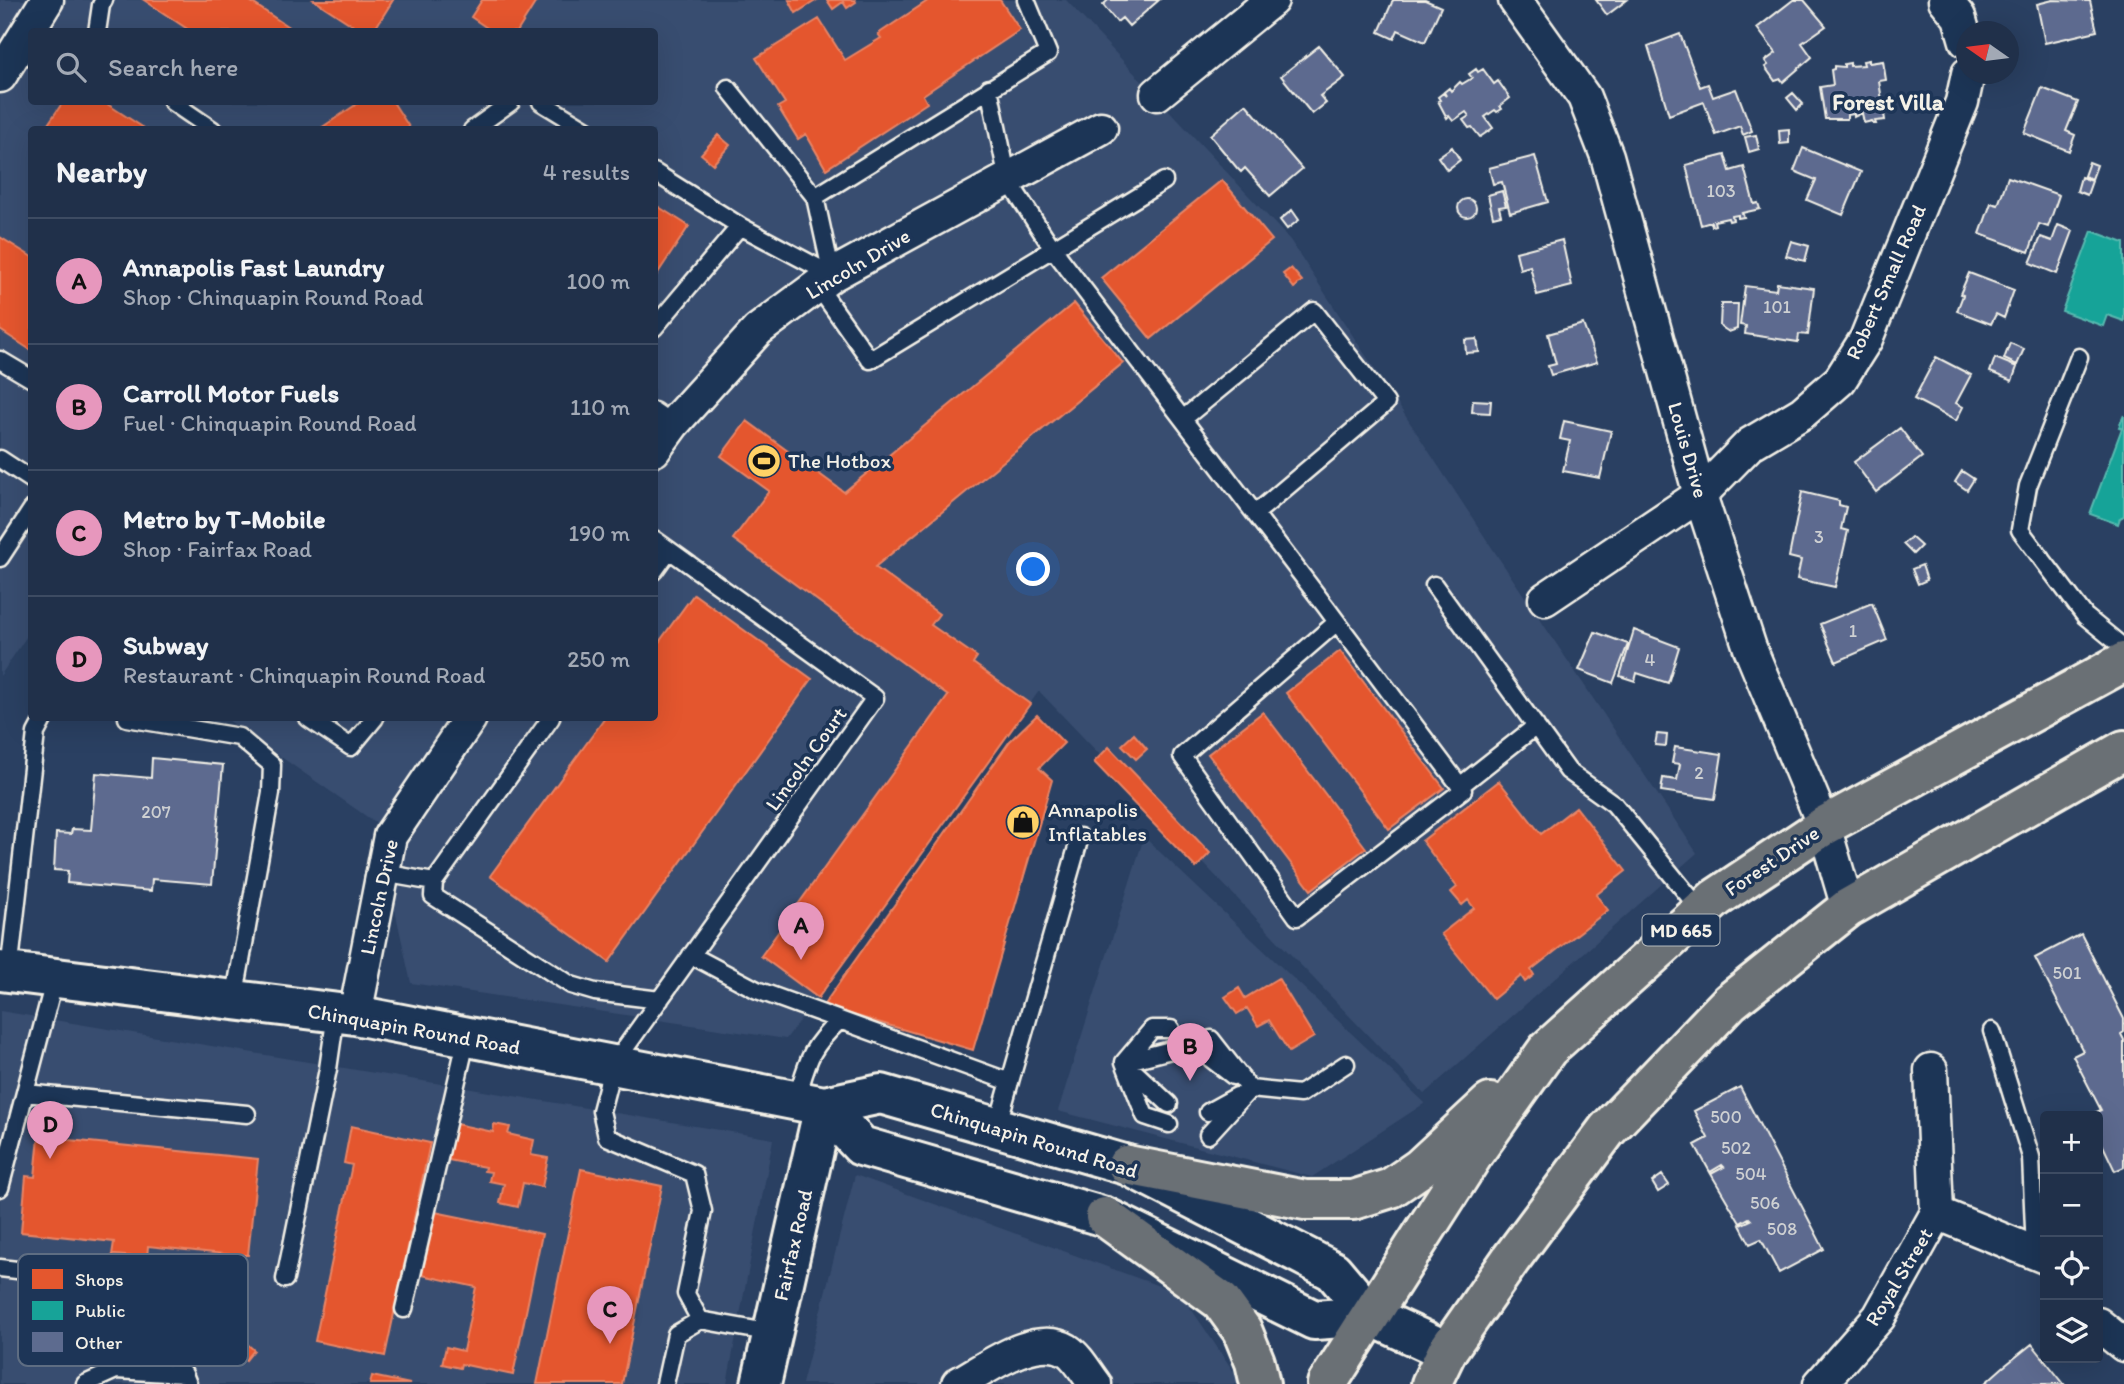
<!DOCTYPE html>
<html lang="en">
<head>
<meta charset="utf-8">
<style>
  :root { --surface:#20304a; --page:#2d3c54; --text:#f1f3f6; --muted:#a2a9b5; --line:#3d4b62; --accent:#e797bd }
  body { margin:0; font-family:Itim,sans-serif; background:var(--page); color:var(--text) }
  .controls { position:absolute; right:21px; bottom:21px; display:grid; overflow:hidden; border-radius:7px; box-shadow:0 7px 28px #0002 }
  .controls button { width:63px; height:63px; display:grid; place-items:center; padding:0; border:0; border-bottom:2px solid var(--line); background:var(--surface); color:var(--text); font:35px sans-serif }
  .compass { position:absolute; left:1956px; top:21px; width:63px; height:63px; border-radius:50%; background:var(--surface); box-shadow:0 7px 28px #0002; rotate:284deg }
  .you { position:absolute; left:1034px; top:570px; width:24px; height:24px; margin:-18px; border:5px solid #fff; border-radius:50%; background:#1a73e8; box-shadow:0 0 0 10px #1a73e833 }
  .badge { display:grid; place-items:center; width:46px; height:46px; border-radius:50%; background:var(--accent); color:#111; font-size:23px; font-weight:700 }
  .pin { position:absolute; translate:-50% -58px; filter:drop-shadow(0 2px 4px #0008) }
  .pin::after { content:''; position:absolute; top:37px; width:24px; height:21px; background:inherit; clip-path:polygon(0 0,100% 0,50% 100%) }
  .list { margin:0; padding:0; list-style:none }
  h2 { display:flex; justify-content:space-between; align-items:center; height:91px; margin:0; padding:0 28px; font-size:30px }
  h2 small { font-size:23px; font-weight:400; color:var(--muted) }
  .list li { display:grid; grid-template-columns:46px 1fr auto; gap:21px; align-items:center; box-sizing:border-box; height:126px; padding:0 28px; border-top:2px solid var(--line) }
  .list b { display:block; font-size:26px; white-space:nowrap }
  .list p { margin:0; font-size:23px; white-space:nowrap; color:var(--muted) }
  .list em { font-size:23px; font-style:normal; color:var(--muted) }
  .icon { flex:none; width:38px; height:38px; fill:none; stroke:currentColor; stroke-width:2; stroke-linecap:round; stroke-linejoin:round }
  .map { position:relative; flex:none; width:2124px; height:1384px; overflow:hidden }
  .search { position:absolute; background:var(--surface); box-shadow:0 7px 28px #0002; left:28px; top:28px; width:630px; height:77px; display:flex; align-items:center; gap:18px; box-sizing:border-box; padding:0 24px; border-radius:7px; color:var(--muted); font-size:26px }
  .panel { position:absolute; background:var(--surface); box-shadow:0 7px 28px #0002; left:28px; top:126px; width:630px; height:595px; border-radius:7px }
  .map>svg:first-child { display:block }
</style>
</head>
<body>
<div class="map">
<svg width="2124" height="1384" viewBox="0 0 2124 1384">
  <rect width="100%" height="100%" fill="#2a4062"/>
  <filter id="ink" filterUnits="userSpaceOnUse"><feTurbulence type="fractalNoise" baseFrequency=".0143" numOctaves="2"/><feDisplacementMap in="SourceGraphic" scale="14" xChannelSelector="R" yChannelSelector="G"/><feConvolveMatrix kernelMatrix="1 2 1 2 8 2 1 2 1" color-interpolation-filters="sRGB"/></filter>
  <g filter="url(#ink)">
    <path fill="#394d70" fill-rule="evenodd" d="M0,0H1066L1290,240L1498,557L1697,853L1424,1094L1039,691L786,1039L411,983L376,823L225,718H654V130H32L31,630L0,676ZM32,32H654V102H32Z
      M1144,837L1425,1103L1312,1177L1058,1111Z
      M0,1011L773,1139L727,1384H0Z
      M855,1175L1181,1294L1242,1384H802Z"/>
    <path fill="#e4572e" stroke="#e98566" stroke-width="2" d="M144,0H248L296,32H192Z
      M314,0H393L373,32H363Z
      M482,0H537L517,32H493L471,17Z
      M789,0H817L796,13Z
      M827,0H855L856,2L847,8L843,2L833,9Z
      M929,0H1000L1020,30L923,95L927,103L826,169L806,134L798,139L778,107L785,103L756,58L819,19L845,60L881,38L878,34Z
      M63,102H104L147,130H44Z
      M360,102H393L411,130H318Z
      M718,135L730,145L713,164L701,154Z
      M1222,180L1272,240L1151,339L1101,278Z
      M654,204L689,226L654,279Z
      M0,237L32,257V351L0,330Z
      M1291,268L1302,281L1294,288L1283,274Z
      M1074,303L1123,363L875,567L939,614L931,625L977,657L973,663L1030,704L818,998L761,956L948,696L733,539L769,491L721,456L747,421L844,492Z
      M694,594L812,679L609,962L490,876L605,718H654V649Z
      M1340,651L1444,788L1389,829L1286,693Z
      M1263,712L1366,848L1311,890L1208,754Z
      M1037,715L1064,743L1039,768L1052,780L973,1050L823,1006L1010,741Z
      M1134,734L1147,749L1136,759L1122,745Z
      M1109,747L1210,853L1196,868L1094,762Z
      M1499,781L1541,834L1576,807L1626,871L1596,895L1608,910L1531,970L1534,975L1525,982L1521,976L1493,999L1441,934L1474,908L1468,900L1462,905L1451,892L1457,887L1422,841Z
      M1278,978L1314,1037L1289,1052L1269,1020L1258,1026L1247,1008L1237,1014L1225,997L1239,988L1245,998Z
      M456,1124L493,1132L494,1124L510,1127L508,1134L534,1140L531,1155L548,1158L542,1187L523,1183L518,1207L500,1203L504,1184L489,1181L491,1172L484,1171L485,1167L448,1160Z
      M351,1126L430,1143L385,1356L315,1341L352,1165L344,1163Z
      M39,1137L258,1159L248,1255H244L242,1277L231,1276L233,1255L148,1246L147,1258L115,1255H112L114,1242L21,1232L26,1176L35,1177Z
      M581,1169L662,1186L622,1384H537Z
      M435,1212L542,1234L513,1375L461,1364L460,1368L442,1364L446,1347L463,1351L476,1287L422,1275Z
      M245,1342L254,1350L246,1360L236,1352Z
      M372,1376L410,1384H370Z"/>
    <path fill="#17a398" stroke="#59bab0" stroke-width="2" d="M2092,231L2124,243V321L2107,315L2103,326L2062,311Z
      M2124,415V516L2120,518L2118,524L2090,514L2122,428L2119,427Z"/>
    <path fill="#5d6b8f" stroke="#f4f1e8" stroke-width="2" d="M1108,0H1159L1129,26L1122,18L1117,22L1103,5Z
      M1393,0H1425L1441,7L1425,42L1398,30L1394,39L1379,32Z
      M1596,0H1627L1607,15Z
      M1793,0H1804L1826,26L1802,43L1812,57L1783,82L1781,79L1775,81L1765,67L1768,65L1765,61L1776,53L1757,28Z
      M2053,0L2090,1L2097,31L2045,43L2037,4Z
      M1680,34L1700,87L1708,84L1713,97L1736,89L1752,131L1743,135L1740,126L1716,135L1704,102L1669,115L1648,46Z
      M1319,46L1345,77L1320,96L1326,103L1312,114L1281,76Z
      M1869,60V63L1883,61L1886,80L1879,81L1885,120L1875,121L1876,124H1873L1872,121L1864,123L1862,113L1854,117V114L1847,115V119H1825L1820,87L1833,85L1831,70L1834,69V66L1844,67V64L1850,63V66L1864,65L1863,61Z
      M1476,69L1478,72L1483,69L1494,84L1498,81L1510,98L1500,106L1502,109L1497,112L1495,110L1485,117L1493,128L1480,137L1472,127L1469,128L1463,120L1469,116L1466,112L1453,121L1449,116L1447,118L1438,101L1440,100L1438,97L1443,93L1446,96L1444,92L1449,88L1451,91L1460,82L1462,84L1472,78L1469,74Z
      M2042,88L2078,102L2066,131L2075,135L2069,151L2024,133Z
      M1793,93L1803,104L1797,110L1787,98Z
      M1246,104L1302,169L1270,196L1245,168L1241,172L1237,168L1210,135Z
      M1789,129V143L1780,144L1779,130Z
      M1756,135L1759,149L1749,152L1745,137Z
      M1452,147L1460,160L1447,170L1438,157Z
      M1803,148L1861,172L1843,215L1807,200L1816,180L1794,171Z
      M1725,155L1730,171L1744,167L1754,204L1758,203L1760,209L1742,213L1744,217L1738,218V215L1732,216L1733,220L1729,221L1728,218L1714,221L1715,225L1712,226L1711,222L1701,225L1686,165Z
      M1535,156L1548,202L1510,213L1502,182L1493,184L1489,168Z
      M2089,162L2097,165L2092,179L2084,176Z
      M2008,177L2059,195L2048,227L2039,224L2029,252L1980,234L1991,203L1998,205Z
      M2081,177L2092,181L2087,195L2077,191Z
      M1502,191L1506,206L1499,207L1501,215L1493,217L1488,195Z
      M1458 208a9 9 0 1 1 18 0a9 9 0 1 1-18 0Z
      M1292,210L1299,220L1287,229L1280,220Z
      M2058,225L2073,231L2057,274L2030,263L2041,237L2052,241Z
      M1562,240L1572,286L1537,295L1530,266L1520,269L1516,252Z
      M1791,241L1809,246L1805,261L1786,256Z
      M1969,273L2014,290L2004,318L1996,314L1991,324L1957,311L1963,295L1960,294Z
      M1777,283L1814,288L1808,335L1799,334L1798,342L1745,334L1746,326L1740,325L1745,286L1776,290Z
      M1721,304H1738L1737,329L1729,332L1720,326Z
      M1583,324L1597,362L1551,375L1548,366L1556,364L1548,334Z
      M1477,339L1479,352L1466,353L1465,340Z
      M2010,343L2024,349L2017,365L2004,359Z
      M1936,357L1971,375L1956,403L1963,407L1956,421L1914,399Z
      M1995,358L2017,367L2012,381L1990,372Z
      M1473,400L1491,401L1490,413L1472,412Z
      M1564,421L1611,431L1600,478L1563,471L1570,441L1560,439Z
      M1900,428L1922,457L1876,492L1854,462Z
      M1962,471L1974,479L1967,490L1955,482Z
      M1802,492L1839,501V505L1846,507L1841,529L1848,531L1835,587L1797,579L1801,560L1789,557Z
      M1911,537L1921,546L1913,554L1903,544Z
      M1922,565L1927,580L1918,584L1912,569Z
      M1872,603L1887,640L1836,662L1820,624Z
      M1634,630L1679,647L1668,683L1637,673L1635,681L1620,676Z
      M1595,632L1628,644L1613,683L1579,670Z
      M1657,734L1667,735L1666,746L1655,745Z
      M1675,747L1722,754L1715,799L1661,791L1663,778L1677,780L1680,764L1672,763Z
      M152,758L223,765L212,884L152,879L151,891L67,883L68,871L54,870L56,833L71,834L72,829L91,830L96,773L151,778Z
      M2081,934L2124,1019V1032L2121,1034L2124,1040V1167L2115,1171L2098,1135V1116H2088L2101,1110L2073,1056L2083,1051L2035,958Z
      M1740,1087L1824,1249L1779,1273L1761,1239L1750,1244L1740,1225L1751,1220L1749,1218L1740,1223L1711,1174L1724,1167L1722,1165L1710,1172L1695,1145L1708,1138L1694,1111Z
      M1662,1175L1669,1185L1658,1192L1652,1182Z
      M2032,1344L2064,1384H1984L2002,1368Z"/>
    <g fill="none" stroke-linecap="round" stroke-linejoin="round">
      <g stroke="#f4f1e8" stroke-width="21">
        <path id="lane" d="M97,32L101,5L104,0
          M728,88L815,197L832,275
          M989,88L1008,180L1053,249L1326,607L1337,622L1463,790L1297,917L1182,756L1337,622
          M172,102L213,130
          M541,102L587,130
          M472,130L511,102
          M654,172L740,226L832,275
          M815,197L1048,53L1026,0
          M817,285L870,360L1164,181
          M654,328L740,226
          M2079,357L2028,486L2020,530L2085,616L2124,648
          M0,360L32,379
          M654,411L673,424
          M1183,419L1314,311L1386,403L1255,514
          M0,459L32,480
          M654,539L875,698L613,1065L601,1111L607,1137L694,1174L703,1211L686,1294L700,1320
          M0,558L32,509
          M654,571L669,550
          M1434,585L1568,771L1614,804L1702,912
          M127,718L239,737L272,765L271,793L234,1000
          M308,718L351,747L375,718
          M551,718L434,882L433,896L571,985L595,992L660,1000
          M1460,786L1536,726
          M383,873L434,882
          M691,955L757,990L1010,1082
          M9,972L36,733L44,718
          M1992,1031L2031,1157L2035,1253
          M1211,1059L1233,1076
          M1250,1089L1300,1094L1346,1064
          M25,1093L247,1114
          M796,1100C808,1062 808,1050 838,1022
          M1169,1104L1124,1062L1171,1050
          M1208,1112L1237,1096
          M1169,1124L1145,1116L1124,1062L1152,1029H1171
          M997,1127L1080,837
          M1208,1135L1250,1089L1211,1039
          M0,1188L55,978
          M0,1268L220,1294
          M285,1279L328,1069L336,1014
          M404,1309L467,1037
          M85,1384L116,1370L184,1374L188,1384
          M665,1384L676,1334L700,1320L772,1333"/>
      </g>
      <g stroke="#f4f1e8" stroke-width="37">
        <path id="street" d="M1515,0L1584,97L1607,156L1700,495L1750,648L1824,826L1848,908
          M1945,0L1959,17L1966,41
          M0,76L47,0
          M1157,94L1272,0
          M654,450L673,424L758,330L832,275L1101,128
          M1545,599L1700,495L1750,444L1802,413L1840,380L1866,339L1962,102L1968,74
          M355,1015L390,836L470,718
          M1937,1213L2045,1257
          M2098,1324L2124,1345
          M958,1384C987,1368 1035,1331 1067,1350C1078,1357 1087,1374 1095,1384
          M1820,1384L1879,1317L1937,1213L1931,1070"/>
      </g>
      <g stroke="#f4f1e8" stroke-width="44">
        <path id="secondary" d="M0,971L355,1015L824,1106L881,1094L1127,1165L1333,1271L1371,1316L1447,1351
          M824,1106L861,1146L1105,1217L1314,1320L1371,1316
          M761,1384L824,1106"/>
      </g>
      <g stroke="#f4f1e8" stroke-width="44">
        <path id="primary" d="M1127,1165L1305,1200H1353L1391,1188L1420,1168L1490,1103
          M1105,1217L1221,1301L1242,1330L1255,1362L1260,1384
          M1327,1384L1475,1152L1548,1049L1716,898L1824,826L2124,662
          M1431,1384L1447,1351L1511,1259L1607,1130L1730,1002L1848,908L2124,750"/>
      </g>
      <use href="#lane" stroke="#1d3557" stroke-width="16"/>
      <use href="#street" stroke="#1d3557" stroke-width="32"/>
      <use href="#secondary" stroke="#1d3557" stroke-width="38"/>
      <use href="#primary" stroke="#6b6f75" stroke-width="38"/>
    </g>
  </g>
  <defs>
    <g id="stadium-disc" transform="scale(1.75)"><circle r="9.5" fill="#ffd166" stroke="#1d3557"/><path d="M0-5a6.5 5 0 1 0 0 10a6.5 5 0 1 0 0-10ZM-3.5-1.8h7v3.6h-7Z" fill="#111"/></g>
    <g id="shop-disc" transform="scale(1.75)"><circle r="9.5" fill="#ffd166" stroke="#1d3557"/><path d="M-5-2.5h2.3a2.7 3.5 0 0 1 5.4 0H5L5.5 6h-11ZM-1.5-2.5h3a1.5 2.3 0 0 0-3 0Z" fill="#111"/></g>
  </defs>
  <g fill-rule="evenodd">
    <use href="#stadium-disc" x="764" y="461"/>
    <use href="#shop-disc" x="1023" y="822"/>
  </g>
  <g text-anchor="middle" stroke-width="7" stroke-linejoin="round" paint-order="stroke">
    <g font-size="18" fill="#ced0d2">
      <text x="1721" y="197">103</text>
      <text x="1777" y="313">101</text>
      <text x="1819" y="543">3</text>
      <text x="1853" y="637">1</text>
      <text x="1650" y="666">4</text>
      <text x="1699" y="779">2</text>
      <text x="156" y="818">207</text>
      <text x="2067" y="979">501</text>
      <text x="1726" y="1123">500</text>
      <text x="1736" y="1154">502</text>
      <text x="1751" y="1180">504</text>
      <text x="1765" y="1209">506</text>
      <text x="1782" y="1235">508</text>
    </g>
    <rect fill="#1d3557" stroke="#b4b9bc" stroke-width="2" x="1642.5" y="914.5" width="77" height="31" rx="5"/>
    <g font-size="19" font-weight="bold" fill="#f4f1e8">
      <text x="1681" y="937">MD 665</text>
    </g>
    <g font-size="21" fill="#f4f1e8" stroke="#1d3557">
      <text transform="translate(858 264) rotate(-31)" y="7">Lincoln Drive</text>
      <text transform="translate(1886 282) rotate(-66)" y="7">Robert Small Road</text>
      <text transform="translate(1688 450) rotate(74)" y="7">Louis Drive</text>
      <text transform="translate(806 759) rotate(-54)" y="7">Lincoln Court</text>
      <text transform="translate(1772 861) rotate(-34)" y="7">Forest Drive</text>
      <text transform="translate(379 897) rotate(-78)" y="7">Lincoln Drive</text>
      <text transform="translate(414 1029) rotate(10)" y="7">Chinquapin Round Road</text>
      <text transform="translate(1034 1140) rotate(17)" y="7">Chinquapin Round Road</text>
      <text transform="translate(793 1245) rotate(-77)" y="7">Fairfax Road</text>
      <text transform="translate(1899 1277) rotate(-59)" y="7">Royal Street</text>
    </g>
    <g font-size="21" fill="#f4f1e8" stroke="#1d3557" text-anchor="start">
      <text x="788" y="468">The Hotbox</text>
      <text x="1048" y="817">Annapolis<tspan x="1048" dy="24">Inflatables</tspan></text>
    </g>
    <g font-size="23" font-weight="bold" fill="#f4f1e8" stroke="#1d3557">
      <text x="1888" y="110">Forest Villa</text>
    </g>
  </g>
  <rect x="18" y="1254" width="230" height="112" rx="10" fill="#1d3557" stroke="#5e6d82" stroke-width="2"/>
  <rect x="32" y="1269" width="31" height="20" fill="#e4572e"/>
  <rect x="32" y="1301" width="31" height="19" fill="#17a398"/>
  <rect x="32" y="1332" width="31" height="20" fill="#5d6b8f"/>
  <g font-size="19" fill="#f4f1e8">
    <text x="75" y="1286">Shops</text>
    <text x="75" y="1317">Public</text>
    <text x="75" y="1349">Other</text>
  </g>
</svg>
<div class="controls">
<button>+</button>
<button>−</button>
<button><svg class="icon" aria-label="locate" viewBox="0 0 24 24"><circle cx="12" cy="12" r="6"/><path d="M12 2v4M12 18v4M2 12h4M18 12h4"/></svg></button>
<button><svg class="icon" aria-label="layers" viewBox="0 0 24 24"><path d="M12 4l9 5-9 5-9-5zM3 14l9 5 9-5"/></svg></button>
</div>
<svg class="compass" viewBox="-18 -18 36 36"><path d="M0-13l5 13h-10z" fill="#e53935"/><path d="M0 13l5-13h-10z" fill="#a2a9b5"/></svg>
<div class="you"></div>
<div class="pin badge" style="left:801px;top:960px">A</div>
<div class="pin badge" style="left:1190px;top:1081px">B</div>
<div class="pin badge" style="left:610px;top:1344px">C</div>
<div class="pin badge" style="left:50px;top:1159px">D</div>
<div class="search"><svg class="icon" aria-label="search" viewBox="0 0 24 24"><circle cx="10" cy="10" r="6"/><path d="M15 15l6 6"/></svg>Search here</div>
<section class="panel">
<h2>Nearby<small>4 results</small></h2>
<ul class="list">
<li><span class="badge">A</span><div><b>Annapolis Fast Laundry</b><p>Shop · Chinquapin Round Road</p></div><em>100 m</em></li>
<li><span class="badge">B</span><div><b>Carroll Motor Fuels</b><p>Fuel · Chinquapin Round Road</p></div><em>110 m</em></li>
<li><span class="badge">C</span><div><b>Metro by T-Mobile</b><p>Shop · Fairfax Road</p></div><em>190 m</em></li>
<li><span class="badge">D</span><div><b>Subway</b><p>Restaurant · Chinquapin Round Road</p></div><em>250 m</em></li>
</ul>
</section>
</div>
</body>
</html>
